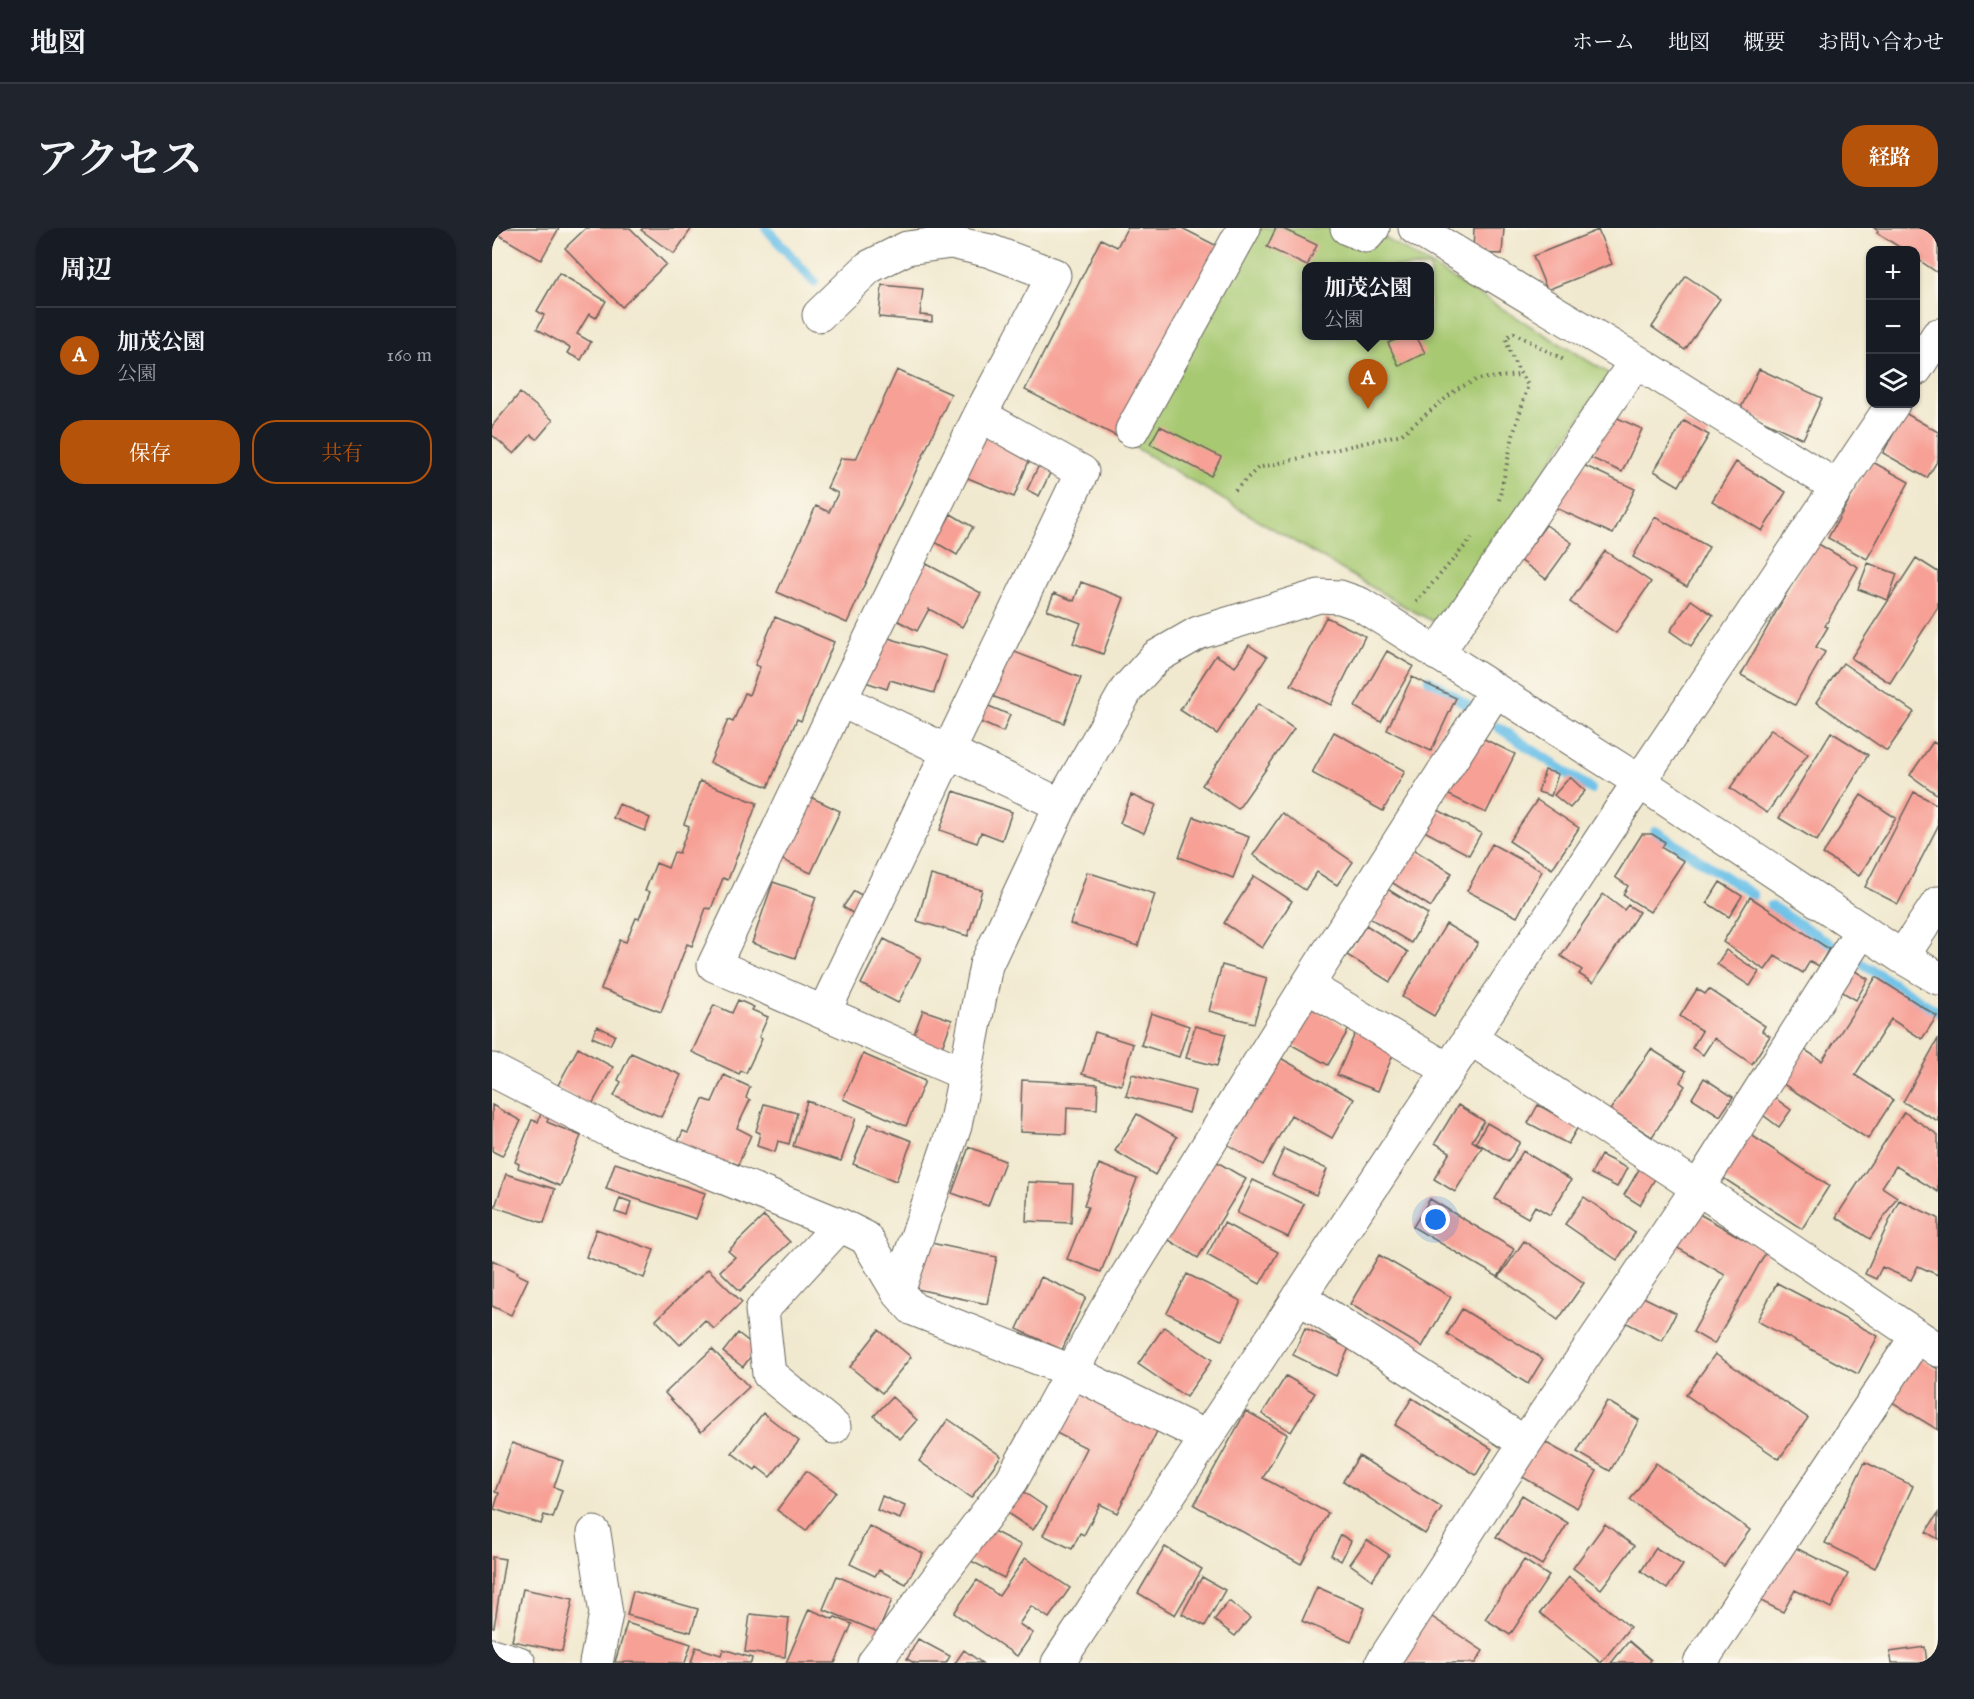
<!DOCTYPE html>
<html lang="ja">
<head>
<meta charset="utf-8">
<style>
  :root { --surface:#171b24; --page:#20242c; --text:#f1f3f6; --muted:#9ea1a6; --line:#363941; --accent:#b45309 }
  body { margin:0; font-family:"IM FELL English","Noto Serif JP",serif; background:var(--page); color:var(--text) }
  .controls { position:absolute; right:18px; top:18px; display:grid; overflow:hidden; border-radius:12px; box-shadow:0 2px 4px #0004 }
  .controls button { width:54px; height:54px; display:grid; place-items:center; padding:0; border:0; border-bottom:2px solid var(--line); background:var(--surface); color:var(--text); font:30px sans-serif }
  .you { position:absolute; left:944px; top:992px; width:21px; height:21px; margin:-15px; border:4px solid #fff; border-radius:50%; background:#1a73e8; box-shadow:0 0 0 9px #1a73e833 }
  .badge { display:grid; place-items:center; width:39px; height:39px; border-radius:50%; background:var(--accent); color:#fff; font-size:20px; font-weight:700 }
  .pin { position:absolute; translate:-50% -50px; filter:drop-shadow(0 2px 3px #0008) }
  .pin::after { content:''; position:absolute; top:32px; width:21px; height:18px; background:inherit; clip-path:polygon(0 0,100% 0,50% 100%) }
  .popup { position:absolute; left:810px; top:34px; width:132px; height:78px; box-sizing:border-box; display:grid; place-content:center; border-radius:12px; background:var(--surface); filter:drop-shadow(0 2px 4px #0005); font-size:20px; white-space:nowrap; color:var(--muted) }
  .popup b { font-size:22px; color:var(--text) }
  .popup::after { content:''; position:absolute; left:50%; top:100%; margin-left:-12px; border:12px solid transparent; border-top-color:var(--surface) }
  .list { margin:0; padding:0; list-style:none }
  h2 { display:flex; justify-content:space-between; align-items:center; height:78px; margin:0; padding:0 24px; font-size:26px }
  h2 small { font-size:20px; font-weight:400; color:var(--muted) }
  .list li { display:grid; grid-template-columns:39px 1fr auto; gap:18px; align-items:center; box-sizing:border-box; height:96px; padding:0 24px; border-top:2px solid var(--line) }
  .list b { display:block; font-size:22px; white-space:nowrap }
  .list p { margin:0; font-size:20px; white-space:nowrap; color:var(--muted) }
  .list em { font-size:20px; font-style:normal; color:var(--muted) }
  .actions { display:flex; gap:12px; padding:18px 24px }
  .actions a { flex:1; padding:14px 0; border:2px solid var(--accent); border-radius:24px; text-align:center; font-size:21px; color:var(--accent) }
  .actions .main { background:var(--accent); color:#fff }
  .icon { flex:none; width:33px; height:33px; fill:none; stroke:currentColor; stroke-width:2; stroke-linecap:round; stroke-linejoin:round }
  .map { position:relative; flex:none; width:1446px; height:1435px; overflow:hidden; border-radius:24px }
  header { display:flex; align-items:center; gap:36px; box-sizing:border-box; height:84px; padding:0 30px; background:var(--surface); border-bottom:2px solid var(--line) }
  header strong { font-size:28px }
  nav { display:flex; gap:33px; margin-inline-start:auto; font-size:21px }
  .intro { display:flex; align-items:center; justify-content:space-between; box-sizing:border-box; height:144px; padding:0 36px }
  h1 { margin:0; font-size:42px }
  .button { padding:15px 27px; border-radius:24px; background:var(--accent); color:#fff; font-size:21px; font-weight:700 }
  main { display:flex; gap:36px; padding:0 36px }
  aside { flex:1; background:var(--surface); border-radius:24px; box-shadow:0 2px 4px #0004 }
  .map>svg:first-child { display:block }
</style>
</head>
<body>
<header>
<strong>地図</strong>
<nav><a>ホーム</a><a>地図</a><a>概要</a><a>お問い合わせ</a></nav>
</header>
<div class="intro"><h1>アクセス</h1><a class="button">経路</a></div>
<main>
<aside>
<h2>周辺<small></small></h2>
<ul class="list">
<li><span class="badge">A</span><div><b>加茂公園</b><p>公園</p></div><em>160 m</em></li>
</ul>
<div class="actions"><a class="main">保存</a><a>共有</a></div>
</aside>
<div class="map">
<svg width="1446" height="1435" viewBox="0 0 1446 1435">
  <rect width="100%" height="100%" fill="#fbf7ec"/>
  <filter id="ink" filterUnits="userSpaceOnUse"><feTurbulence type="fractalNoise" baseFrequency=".0167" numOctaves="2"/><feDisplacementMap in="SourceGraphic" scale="12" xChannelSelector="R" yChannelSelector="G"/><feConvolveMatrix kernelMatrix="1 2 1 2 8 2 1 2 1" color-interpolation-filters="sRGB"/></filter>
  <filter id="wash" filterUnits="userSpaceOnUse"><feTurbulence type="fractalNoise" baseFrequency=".008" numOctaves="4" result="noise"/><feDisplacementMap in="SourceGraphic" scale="24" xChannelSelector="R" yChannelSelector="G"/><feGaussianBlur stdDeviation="1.35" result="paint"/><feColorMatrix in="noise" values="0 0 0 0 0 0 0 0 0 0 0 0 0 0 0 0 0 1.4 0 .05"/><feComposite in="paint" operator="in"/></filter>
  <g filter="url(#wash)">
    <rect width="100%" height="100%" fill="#f1e9cf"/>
    <path fill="#a7c972" stroke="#627247" stroke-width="1.5" fill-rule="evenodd" d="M768,0H877L1118,146L948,397L917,381L637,216ZM814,39H938V108H814Z"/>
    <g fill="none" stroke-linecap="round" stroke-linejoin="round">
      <path stroke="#6cc1e8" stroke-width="10" d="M274,0L322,54
        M937,452L979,479
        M1006,499L1099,561
        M1163,603L1261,667
        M1279,678L1342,718
        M1370,736L1446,784"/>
    </g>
    <g id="blocks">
      <path fill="#f7a096" d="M9,0H67L49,32L5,6Z
        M94,0H138L174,36L130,79L73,20Z
        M151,0H200L182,26L149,2Z
        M635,0H690L727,19L630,211L533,162L609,11L625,19Z
        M784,0H789L825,17L815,38L775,19Z
        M982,0H1012L1010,26L981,25Z
        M1382,0H1446V45L1424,30V22H1412L1385,5L1386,3Z
        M1106,2L1120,36L1055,62L1041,28Z
        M67,45L114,73L104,90L97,86L85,106L99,114L89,132L75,125L78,120L45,101L52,87L45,83Z
        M1194,48L1228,71L1193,122L1160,99Z
        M390,57L431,61L428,87L440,88V94L387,89Z
        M912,108H924L933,125L907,138L896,115Z
        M1267,141L1330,170L1311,211L1248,182Z
        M405,142L459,166L355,395L285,364L324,278L337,284L346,265L335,260L349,230L364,231Z
        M28,165L61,192L45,211L39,207L22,226L0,207V198Z
        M1413,185L1446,204V232L1435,250L1391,225Z
        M1119,187L1150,201L1130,244L1099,230Z
        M1192,193L1217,207L1187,258L1162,243Z
        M668,198L729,229L719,248L658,216Z
        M488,207L539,228L522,269L471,248Z
        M1379,233L1417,254L1375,331L1336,310Z
        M1085,234L1143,261L1121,306L1064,280Z
        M1244,234L1294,264L1270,303L1220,273Z
        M547,237L559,243L547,268L535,262Z
        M459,286L481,299L465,327L443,314Z
        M1163,289L1217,319L1195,359L1141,329Z
        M1054,297L1080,315L1054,351L1028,332Z
        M1323,314L1366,339L1333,398L1336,399L1324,419L1333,424L1303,477L1249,447Z
        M1113,323L1159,354L1124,405L1078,374Z
        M1424,330L1446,344V379L1398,455L1359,430Z
        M429,333L489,365L470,399L437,381L425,403L399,389Z
        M1376,335L1405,346L1396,372L1366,361Z
        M589,354L632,370L611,426L581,415L589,395L555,382L562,365L582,373Z
        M1199,372L1221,387L1199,418L1178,403Z
        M283,389L342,414L309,493L305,491L276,559L218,535L236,492L241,494L253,465L257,467L268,439L263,437Z
        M834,389L873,408L839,477L799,457Z
        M387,407L454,428L442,465L398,452L395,461L373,454Z
        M757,417L775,429L725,506L688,482L724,427L743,439Z
        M515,421L589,450L572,495L497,467Z
        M895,423L921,438L889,494L863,479Z
        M1351,435L1422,484L1395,523L1324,474Z
        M920,449L964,470L939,523L895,502Z
        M492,476L518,487L511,504L486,493Z
        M766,476L802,501L746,581L710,557Z
        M1279,501L1316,526L1275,585L1238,560Z
        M842,504L913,543L891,583L820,545Z
        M1339,504L1376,527L1325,613L1287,590Z
        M982,506L1023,526L994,585L953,565Z
        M1441,514L1446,517V567L1418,547Z
        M1053,542L1066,546L1059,568L1046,564Z
        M1078,549L1093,563L1078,580L1062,567Z
        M208,553L265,575L236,652L231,650L219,681L214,680L200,718L195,716L169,784L109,761L128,712L134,714L144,690L147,691L158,664L153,663L164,635L176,640L182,624L187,625L197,598L192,596Z
        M462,563L520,584L510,612L489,604L485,615L448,602Z
        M1422,564L1446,577V598L1406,676L1373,659Z
        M312,566L348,583L319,645L282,628Z
        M639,567L664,577L652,605L628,595Z
        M1369,567L1404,590L1367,648L1331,626Z
        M1045,572L1087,600L1060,641L1017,613Z
        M933,575L989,605L977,627L921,597Z
        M127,576L158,590L153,603L121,590Z
        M790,585L861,634L845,657L825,644L813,662L761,627Z
        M702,589L757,609L741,650L687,629Z
        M1150,606H1160L1173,614L1170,620L1192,633L1158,684L1131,667L1136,658L1123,649Z
        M909,614L960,645L939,679L888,647Z
        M1000,616L1050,643L1025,689L975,663Z
        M595,644L663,666L646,718L578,696Z
        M439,647L490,662L476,708L425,693Z
        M762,648L800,673L770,720L732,695Z
        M281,654L324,669L303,730L260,715Z
        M884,654L936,686L919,715L866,683Z
        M1228,654L1250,668L1237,689L1215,675Z
        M362,663L375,670L365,688L351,679Z
        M1111,666L1132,682L1136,677L1147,684L1101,755L1087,746L1090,742L1069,728Z
        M1258,669L1337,721L1327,738L1318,733L1311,745L1283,728L1273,742L1231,714Z
        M954,696L986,715L942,788L910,769Z
        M874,697L916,724L898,754L855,727Z
        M392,711L429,730L406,775L369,756Z
        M1234,722L1267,744L1258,758L1225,736Z
        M730,737L775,750L762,795L717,783Z
        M1355,738L1376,751L1364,772L1342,759Z
        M1384,749L1445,788L1430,811L1399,791L1363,847L1401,872L1376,911L1285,852L1307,818L1330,833Z
        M1205,761L1213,766L1217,761L1273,798L1270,803L1278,808L1260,836L1222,810L1211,827L1200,820L1210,803L1188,788Z
        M246,772L262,779L260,782L276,789L267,809L270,811L254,845L249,843L247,846L200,824L222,777L240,785Z
        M819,780L857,801L836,837L798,816Z
        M431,782L460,792L448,825L419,814Z
        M659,785L697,798L687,829L649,817Z
        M105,798L123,807L118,817L100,809Z
        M703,798L734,806L725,838L694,830Z
        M865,801L905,817L886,863L845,847Z
        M603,804L641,816L629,857L590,846Z
        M1446,811V893L1411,874Z
        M86,820L121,839L99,878L65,859Z
        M1159,821L1194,843L1188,854L1193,858L1160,909L1118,882Z
        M139,825L189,847L169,889L122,868L129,854L126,852Z
        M371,826L433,853L414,898L351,871Z
        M783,827L862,871L840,910L799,887L771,937L733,915Z
        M640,846L703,863L697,885L634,868Z
        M232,847L258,859L254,870L258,872L245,900L259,907L246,937L236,932L233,939L184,918L191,903L196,905L211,871L220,874Z
        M1212,850L1241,869L1228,888L1200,870Z
        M530,852L606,856L605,881L575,879L574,906L528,904Z
        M1279,867L1299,882L1287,899L1267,884Z
        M315,873L364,890L349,933L301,918Z
        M272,876L305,885L297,916L286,913L283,924L265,918L268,905L264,903Z
        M0,877L29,893L10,928L0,923Z
        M966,877L992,893L980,913L990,919L963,964L942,951L958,924L943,915Z
        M1046,877L1086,899L1076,916L1036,895Z
        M50,882L58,886L55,894L89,908L68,958L26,940L27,936L23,934L40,892L46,894Z
        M1412,884L1446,907V964L1404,938L1390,959L1405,969L1378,1011L1344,989Z
        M645,886L685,909L663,947L623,923Z
        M995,895L1028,914L1016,934L984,914Z
        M377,896L420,913L404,953L361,936Z
        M1253,903L1337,958L1310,1001L1225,946Z
        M477,919L513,933L496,978L460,965Z
        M792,921L835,941L824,967L780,947Z
        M1031,923L1079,952L1058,987L1043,978L1036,990L1003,971Z
        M1109,927L1135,940L1125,959L1099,946Z
        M715,928L754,951L706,1030L667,1006Z
        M123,935L213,965L204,991L114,961Z
        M607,936L645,951L609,1044L575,1031L596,979L592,977Z
        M1149,938L1165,947L1148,977L1132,967Z
        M14,946L63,961L52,995L3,979Z
        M761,952L812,976L796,1009L745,985Z
        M536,954L581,956L579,995L534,993Z
        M1092,969L1143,1005L1125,1032L1073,996Z
        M128,970L139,974L135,988L123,984Z
        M938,971L1022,1021L1006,1049L921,999Z
        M1407,972L1446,990V1047L1426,1038L1419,1052L1390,1039L1384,1051L1373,1046Z
        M1202,983L1274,1024L1222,1116L1201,1104L1233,1047L1182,1018Z
        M272,988L298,1014L248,1063L228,1043L243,1029L236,1023Z
        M732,995L786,1024L768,1056L715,1027Z
        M104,1001L162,1022L152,1050L94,1029Z
        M425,1012L505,1029L495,1076L415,1059Z
        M1032,1013L1092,1055L1066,1092L1007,1049Z
        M887,1027L959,1069L930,1119L858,1076Z
        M0,1032L26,1044L25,1046L36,1051L19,1087L0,1078Z
        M216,1041L250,1074L222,1101L213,1092L188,1117L164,1092Z
        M695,1046L749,1073L730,1112L675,1085Z
        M549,1049L594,1069L570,1122L525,1101Z
        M1285,1055L1386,1108L1366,1146L1265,1093Z
        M1141,1064L1184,1085L1170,1113L1127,1091Z
        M970,1081L1051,1131L1036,1156L955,1106Z
        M672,1099L720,1132L694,1169L646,1136Z
        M813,1100L857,1120L844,1148L801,1127Z
        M387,1102L419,1129L390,1165L358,1139Z
        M246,1105L265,1120L251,1139L231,1124Z
        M220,1121L257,1159L209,1204L173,1165Z
        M1223,1126L1316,1190L1287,1231L1194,1167Z
        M1422,1126L1446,1141V1202L1395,1171Z
        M794,1148L823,1165L799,1204L770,1186Z
        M579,1160L671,1191L625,1285L608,1276L592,1307L588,1305L580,1321L551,1307L595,1220L558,1202Z
        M400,1169L425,1192L408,1211L382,1188Z
        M920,1170L1000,1221L984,1247L903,1197Z
        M1115,1173L1147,1192L1118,1243L1085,1224Z
        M754,1183L795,1206L771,1250L836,1285L809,1336L702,1277Z
        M271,1185L307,1213L278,1249L265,1239L263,1242L240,1225Z
        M456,1191L509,1228L479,1270L427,1233Z
        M1047,1211L1105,1243L1085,1280L1027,1247Z
        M20,1215L71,1233L62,1259L70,1262L61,1290L52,1287L49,1296L2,1281L7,1265L3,1264Z
        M867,1228L950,1280L933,1306L851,1253Z
        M1373,1234L1421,1258L1383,1340L1333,1315Z
        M1164,1235L1258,1302L1232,1338L1138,1272Z
        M314,1243L344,1264L314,1303L285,1282Z
        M521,1257L555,1280L541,1302L506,1279Z
        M1030,1267L1076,1295L1050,1337L1004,1309Z
        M390,1268L413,1278L408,1291L385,1282Z
        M1446,1285V1311L1434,1304Z
        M1113,1296L1142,1318L1109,1361L1081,1340Z
        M377,1298L431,1325L414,1356L387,1342L383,1348L358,1336Z
        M491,1298L529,1317L512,1350L475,1331Z
        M849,1307L859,1313L849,1333L839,1327Z
        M875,1312L897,1327L880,1352L858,1336Z
        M1294,1315L1356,1346L1339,1380L1303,1362L1291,1384L1265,1371Z
        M673,1319L710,1341L683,1387L646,1365Z
        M1164,1320L1191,1337L1175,1361L1149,1343Z
        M0,1329L13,1331L2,1399H0Z
        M533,1330L578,1360L557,1390L539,1378L527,1396L541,1405L525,1428L462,1385L485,1352L507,1368Z
        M1032,1332L1057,1348L1018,1407L993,1391Z
        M345,1348L400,1372L386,1404L331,1381Z
        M710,1349L733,1362L713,1398L690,1386Z
        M1077,1349L1138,1399L1109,1435L1048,1385Z
        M825,1359L873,1380L859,1414L810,1393Z
        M31,1361L81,1371L70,1423L20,1413Z
        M141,1363L206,1381L199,1404L135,1387Z
        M737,1373L758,1390L743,1408L722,1392Z
        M317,1381L341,1391L343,1389L360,1396L343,1435H294Z
        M934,1385L991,1423L983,1435H901Z
        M258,1386L297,1390L293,1429L253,1424Z
        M135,1395L199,1416L193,1435L123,1434Z
        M426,1411L458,1428L454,1435H422L415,1431Z
        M1137,1413L1159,1432L1157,1435H1119Z
        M204,1419L229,1427L231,1421L260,1430L259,1435H199Z
        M1433,1419L1435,1435H1400L1398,1424Z
        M472,1422L490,1435H463Z"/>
    </g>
  </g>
  <g filter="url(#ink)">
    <use href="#blocks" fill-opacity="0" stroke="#67645b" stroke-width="1.5"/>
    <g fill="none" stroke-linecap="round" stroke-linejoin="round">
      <g stroke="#67645b" stroke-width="35">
        <path id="minor" d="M855,0L874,8L881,0
          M923,0L1144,133L1345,259
          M327,87L377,39L415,20L459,14L498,23L562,47L488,187L348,472L569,577
          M1424,141L1446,107
          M640,202L752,0
          M945,426L1144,133
          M348,472L222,737L473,846
          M1410,729L1446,675
          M815,758L957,842
          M332,784L590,244L488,187
          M978,810L1206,960L1446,1122
          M0,842L118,903L348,997L374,1010L406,1064L463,898L494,737L569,577L635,461L664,429L706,405L827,368L848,369L868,376L1148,554L1410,729L1446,750
          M406,1064L421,1081L579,1143L714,1209
          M807,1069L1033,1215
          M342,1199L277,1146L270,1082L348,997
          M102,1305L114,1386L104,1435
          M0,1427L27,1435
          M382,1435L520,1252L613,1083L815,758L1003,463
          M566,1435L1129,581L1401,176
          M890,1435L1033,1215L1206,960L1370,702
          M1208,1435L1425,1108"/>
      </g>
      <path stroke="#67645b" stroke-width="4" stroke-dasharray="1.5 4.5" stroke-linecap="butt" d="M743,262L766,240L910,206L965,161L986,151L1027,147
        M1007,272L1021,208L1036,157C1025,141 1019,130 1014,110L1022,105L1074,133
        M924,374L980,310"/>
      <use href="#minor" stroke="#fff" stroke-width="33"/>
    </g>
  </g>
</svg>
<div class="controls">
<button>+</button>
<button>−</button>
<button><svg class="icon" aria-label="layers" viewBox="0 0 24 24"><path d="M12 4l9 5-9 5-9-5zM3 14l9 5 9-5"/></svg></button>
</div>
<div class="you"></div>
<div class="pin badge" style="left:876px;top:181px">A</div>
<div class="popup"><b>加茂公園</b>公園</div>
</div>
</main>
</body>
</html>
